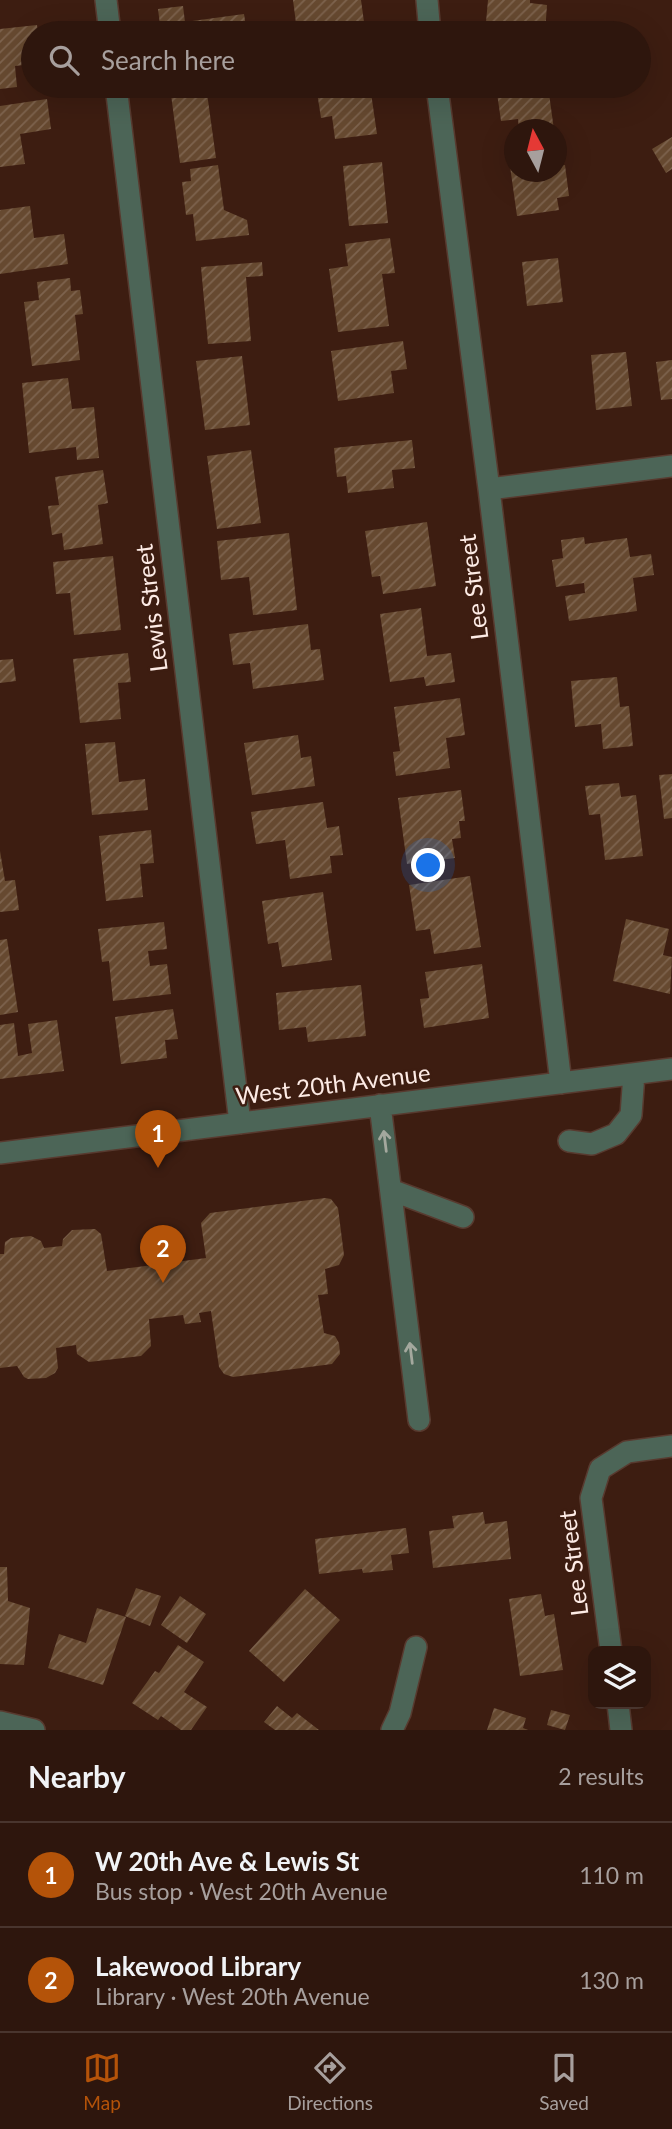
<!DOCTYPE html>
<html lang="en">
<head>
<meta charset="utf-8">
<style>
  :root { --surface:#2e160d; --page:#361f16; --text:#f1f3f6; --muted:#a79f9d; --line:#49352e; --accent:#b45309 }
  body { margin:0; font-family:Lato,sans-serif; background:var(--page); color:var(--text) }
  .controls { position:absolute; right:21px; bottom:21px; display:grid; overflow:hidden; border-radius:14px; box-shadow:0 7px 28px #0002 }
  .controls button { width:63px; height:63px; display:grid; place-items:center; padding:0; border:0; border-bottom:2px solid var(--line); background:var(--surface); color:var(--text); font:35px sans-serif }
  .compass { position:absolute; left:504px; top:119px; width:63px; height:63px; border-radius:50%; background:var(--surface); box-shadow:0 7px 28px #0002; rotate:353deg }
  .you { position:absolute; left:429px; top:866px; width:24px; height:24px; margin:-18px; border:5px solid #fff; border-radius:50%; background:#1a73e8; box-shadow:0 0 0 10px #1a73e833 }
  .badge { display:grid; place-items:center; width:46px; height:46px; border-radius:50%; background:var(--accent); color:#fff; font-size:23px; font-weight:700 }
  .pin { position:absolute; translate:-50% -58px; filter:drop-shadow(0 2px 4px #0008) }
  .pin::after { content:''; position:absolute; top:37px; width:24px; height:21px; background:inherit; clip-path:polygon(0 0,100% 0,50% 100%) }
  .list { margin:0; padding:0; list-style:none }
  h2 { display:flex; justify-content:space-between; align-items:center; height:91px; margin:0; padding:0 28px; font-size:30px }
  h2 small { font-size:23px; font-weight:400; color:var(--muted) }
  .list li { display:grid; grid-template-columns:46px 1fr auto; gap:21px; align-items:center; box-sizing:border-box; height:105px; padding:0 28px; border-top:2px solid var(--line) }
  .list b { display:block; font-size:26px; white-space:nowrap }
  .list p { margin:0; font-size:23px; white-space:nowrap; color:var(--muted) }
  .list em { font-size:23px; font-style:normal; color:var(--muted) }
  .icon { flex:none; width:38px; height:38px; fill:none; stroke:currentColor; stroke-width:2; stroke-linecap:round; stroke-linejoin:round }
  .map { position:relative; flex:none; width:672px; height:1730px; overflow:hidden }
  .search { position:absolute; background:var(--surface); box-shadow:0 7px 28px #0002; left:21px; right:21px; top:21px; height:77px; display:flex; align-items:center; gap:18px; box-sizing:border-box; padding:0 24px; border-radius:38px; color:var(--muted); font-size:26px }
  .sheet { height:301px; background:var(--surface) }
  nav { display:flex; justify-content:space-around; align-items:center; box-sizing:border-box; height:98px; border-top:2px solid var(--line); background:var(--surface); font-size:19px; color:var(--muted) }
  nav a { display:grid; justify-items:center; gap:4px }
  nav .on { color:var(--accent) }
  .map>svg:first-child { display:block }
</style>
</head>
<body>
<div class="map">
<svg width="672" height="1730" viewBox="0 0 672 1730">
  <defs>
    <pattern id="building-hatch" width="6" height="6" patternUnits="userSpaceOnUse" patternTransform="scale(1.75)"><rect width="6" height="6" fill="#664930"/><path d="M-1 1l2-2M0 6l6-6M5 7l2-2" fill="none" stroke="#7d634e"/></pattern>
  </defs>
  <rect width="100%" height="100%" fill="#3d1d11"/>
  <path fill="url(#building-hatch)" d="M293,0H361L364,22L297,31Z
    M488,0H530V3L547,5L545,33H485Z
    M183,6L185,22L244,14L247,33H161L158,9Z
    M37,25L38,33H33V64L15,66L17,87L0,89V29Z
    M180,86H206L216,158L180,163L170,87Z
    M316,86H370L377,134L335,139L332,116L321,118Z
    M496,86H548L554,130H519L518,119L501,121Z
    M47,99L51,129L20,134L25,164L0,167V106Z
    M672,137V169L666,173L652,149Z
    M514,151V172H556V166L565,165L569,196L557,198L559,210L517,216L508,152Z
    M382,162L388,223L349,226L343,166Z
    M218,165L224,210L247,220L249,235L196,241L193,214L186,215L182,182L191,181L190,169Z
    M30,206L34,238L64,234L68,264L0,274V210Z
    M390,238L395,273L382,274L389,326L338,332L329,269L348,266L345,244Z
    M558,258L563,302L527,306L522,262Z
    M262,262L263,276L246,277L251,341L208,344L201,267Z
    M70,278L71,291L80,290L83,314L75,315L80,360L32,366L24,302L39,300L37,282Z
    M403,341L407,369L391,371L394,393L338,401L331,351Z
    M626,352L632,406L596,410L591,355Z
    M242,356L250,425L205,430L196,361Z
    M672,360V399L661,400L656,362Z
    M68,378L72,409L94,407L99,458L77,460L76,447L29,453L22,383Z
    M412,440L415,468L392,470L394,488L348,493L346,476L337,477L334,448Z
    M251,450L261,523L217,529L207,456Z
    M103,470L108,503L98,505L103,544L64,550L62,533L52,535L48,506L59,505L55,477Z
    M427,522L436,586L383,594L380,576L372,577L365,531Z
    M289,533L297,610L253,615L249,577L221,580L217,541Z
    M584,537L585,544L627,538L630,557L651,554L654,575L633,578L637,611L569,621L565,596L585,593L584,583L556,587L552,560L563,558L561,540Z
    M113,556L121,630L74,635L70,593L56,594L53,562Z
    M421,608L427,656L451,653L455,682L426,686L424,677L390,682L380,614Z
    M308,624L311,650L320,649L324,680L253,689L250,663L233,665L229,634Z
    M128,653L131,682L118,683L121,719L80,723L73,659Z
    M13,659L16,681L0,683V660Z
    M617,677L620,707L629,706L633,746L603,749L601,724L575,727L571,681Z
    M460,698L465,735L446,738L450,768L396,776L393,752L400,751L394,707Z
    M298,735L301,758L311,756L315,786L252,795L244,743Z
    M115,742L119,782L145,779L148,810L92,815L85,744Z
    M672,774V818L664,819L659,775Z
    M619,783L621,797L636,795L643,856L605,860L600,814L589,815L585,786Z
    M461,790L465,821H459L461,838L452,839L455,858L407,864L398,798Z
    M323,802L327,828L339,826L343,855L330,856L332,873L290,879L285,840L256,844L251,812Z
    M151,830L154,863L140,864L143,897L106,901L99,836Z
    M0,851L5,881L15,880L19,910L0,912Z
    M470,876L481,947L434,954L430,929L416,931L409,885Z
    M323,892L332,960L282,967L278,942L268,944L262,901Z
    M626,919L669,929L663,955L672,957L670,994L613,981Z
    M164,922L167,949L148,951L150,966L167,964L171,994L113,1001L109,961L102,962L98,929Z
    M7,939L18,1012L0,1015V940Z
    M482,964L489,1018L424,1028L420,999L429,998L425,972Z
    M361,985L366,1036L308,1042L306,1027L279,1030L276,993Z
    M173,1009L178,1039L165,1040L167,1058L121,1064L115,1017Z
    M57,1020L64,1071L0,1079V1025L14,1023L18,1056L32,1053L28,1024Z
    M325,1198L331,1199L338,1208L344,1255L339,1265L325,1269L328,1294L318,1295L324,1333L335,1336L339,1343L340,1354L332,1364L233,1377L224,1374L219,1367L211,1311L199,1313L201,1322L185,1324L183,1315L149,1319L151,1346L141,1356L89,1362L77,1354L76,1345L56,1348L58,1368L55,1373L46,1378L28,1379L24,1377L17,1366L0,1368V1254H4L5,1242L11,1238L31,1236L41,1241L44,1248L62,1246L63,1239L72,1230L95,1229L101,1234L107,1271L206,1258L201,1223L210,1213Z
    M483,1512L485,1524L507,1521L511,1559L433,1568L429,1531L454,1528L452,1516Z
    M406,1528L409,1553L391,1555L393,1570L363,1573L362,1569L319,1574L315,1539Z
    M0,1567H7L8,1601L30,1608L24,1665L0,1664Z
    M136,1588L161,1596L150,1626L125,1616Z
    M305,1589L340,1620L284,1682L249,1651Z
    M541,1594L545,1616L554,1614L563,1670L520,1676L509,1599Z
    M180,1596L206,1614L187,1643L161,1625Z
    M97,1608L126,1617L103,1685L48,1668L59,1634L86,1643Z
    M178,1645L204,1662L184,1692L207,1707L191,1730H181L161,1716L158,1720L132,1703L155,1671L159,1673Z
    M277,1706L292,1718L297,1713L319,1730H275L264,1722Z
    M494,1708L526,1718L523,1728L528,1730H487Z
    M551,1710L570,1715L565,1730L547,1725Z"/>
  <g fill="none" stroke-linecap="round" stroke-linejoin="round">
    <g stroke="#583a2f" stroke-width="24">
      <path id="minor" d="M106,0L110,33
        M427,0L430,33
        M116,86L240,1123
        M437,86L489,489L561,1083
        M489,489L672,466
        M380,1105L419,1420
        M569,1141L592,1144L616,1134L631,1115L634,1074
        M0,1153L672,1069
        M391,1190L463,1217
        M611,1651L591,1498L600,1469L627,1452L672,1446
        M618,1704L621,1730
        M0,1722L34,1730
        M392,1730L400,1713L416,1647"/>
    </g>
    <use href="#minor" stroke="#4c6557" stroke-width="21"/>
  </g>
  <defs><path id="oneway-shaft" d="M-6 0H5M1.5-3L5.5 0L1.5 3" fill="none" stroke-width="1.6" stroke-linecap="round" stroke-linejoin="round" transform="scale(1.75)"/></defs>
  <g stroke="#a4a89e">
    <use href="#oneway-shaft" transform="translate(385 1141) rotate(-97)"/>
    <use href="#oneway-shaft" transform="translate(411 1353) rotate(-97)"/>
  </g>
  <g text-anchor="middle" stroke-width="5" stroke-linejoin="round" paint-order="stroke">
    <g font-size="24" fill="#fdebe5" stroke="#3d1d11">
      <text transform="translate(474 587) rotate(-97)" y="8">Lee Street</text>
      <text transform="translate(152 608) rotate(-97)" y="8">Lewis Street</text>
      <text transform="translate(333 1085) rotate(-7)" y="8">West 20th Avenue</text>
      <text transform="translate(574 1563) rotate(-97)" y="8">Lee Street</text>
    </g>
  </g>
</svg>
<div class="controls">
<button><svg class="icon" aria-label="layers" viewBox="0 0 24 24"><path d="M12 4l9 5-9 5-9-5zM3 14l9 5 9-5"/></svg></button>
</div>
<svg class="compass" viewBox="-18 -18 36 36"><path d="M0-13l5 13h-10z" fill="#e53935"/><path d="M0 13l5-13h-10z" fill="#a79f9d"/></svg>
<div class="you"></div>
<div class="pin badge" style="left:158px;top:1168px">1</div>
<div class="pin badge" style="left:163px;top:1283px">2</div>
<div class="search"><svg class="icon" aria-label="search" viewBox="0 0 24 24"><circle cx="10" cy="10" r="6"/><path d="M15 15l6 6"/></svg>Search here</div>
</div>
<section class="sheet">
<h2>Nearby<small>2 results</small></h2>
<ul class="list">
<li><span class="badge">1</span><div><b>W 20th Ave &amp; Lewis St</b><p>Bus stop · West 20th Avenue</p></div><em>110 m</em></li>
<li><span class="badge">2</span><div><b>Lakewood Library</b><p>Library · West 20th Avenue</p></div><em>130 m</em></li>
</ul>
</section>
<nav>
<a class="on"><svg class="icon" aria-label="map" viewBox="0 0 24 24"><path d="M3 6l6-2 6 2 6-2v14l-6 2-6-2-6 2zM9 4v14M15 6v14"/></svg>Map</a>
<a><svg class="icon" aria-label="directions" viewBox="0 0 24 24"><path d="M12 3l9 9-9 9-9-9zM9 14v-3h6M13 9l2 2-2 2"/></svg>Directions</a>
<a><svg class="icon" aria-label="saved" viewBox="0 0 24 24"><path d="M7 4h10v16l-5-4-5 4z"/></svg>Saved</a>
</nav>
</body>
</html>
